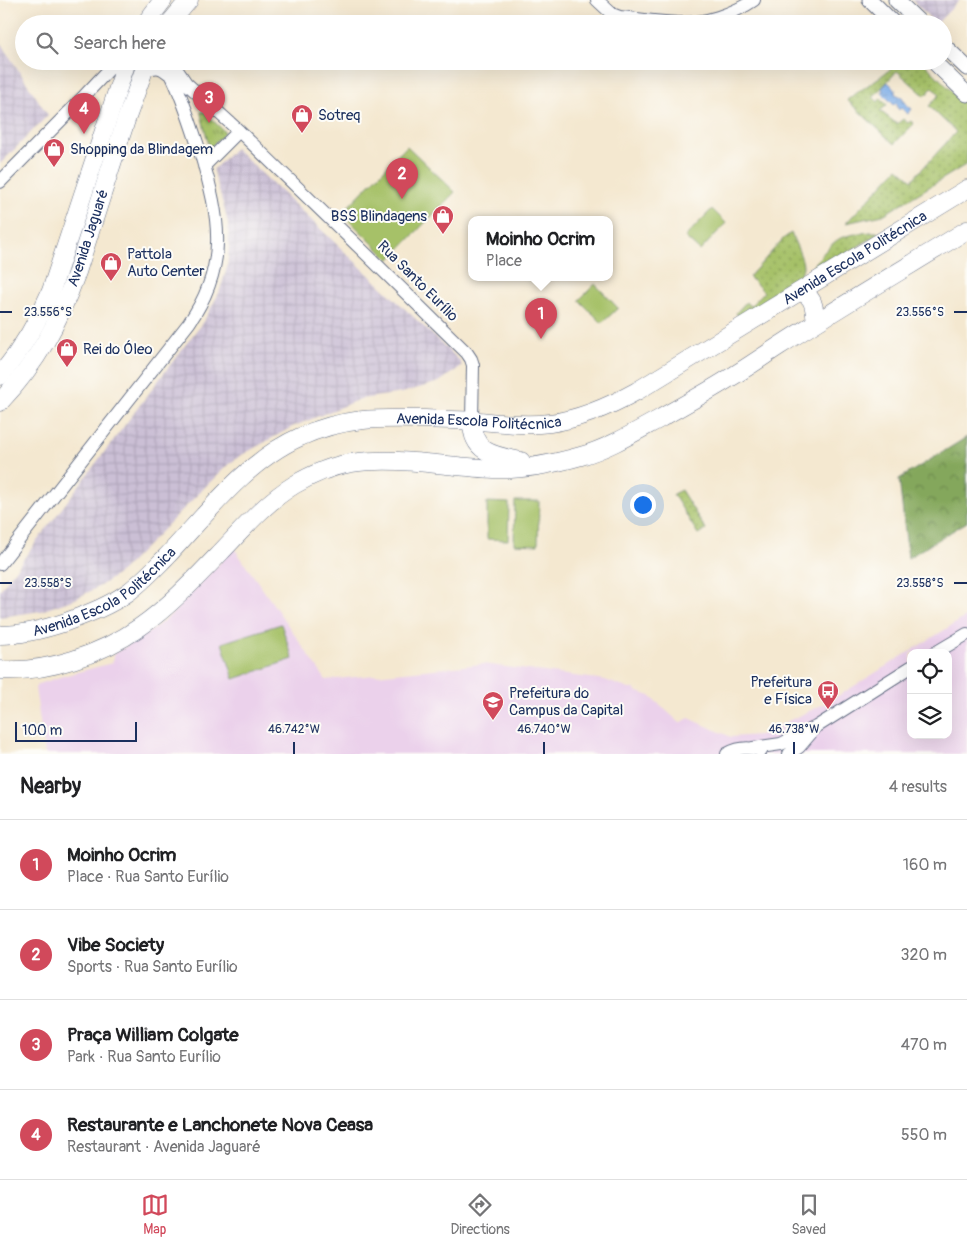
<!DOCTYPE html>
<html lang="en">
<head>
<meta charset="utf-8">
<style>
  :root { --surface:#fff; --page:#f6f6f6; --text:#202124; --muted:#757577; --line:#e0e0e0; --accent:#d1495b }
  body { margin:0; font-family:Pangolin,sans-serif; background:var(--page); color:var(--text) }
  .controls { position:absolute; right:15px; bottom:15px; display:grid; overflow:hidden; border-radius:10px; box-shadow:0 5px 20px #0002 }
  .controls button { width:45px; height:45px; display:grid; place-items:center; padding:0; border:0; border-bottom:1px solid var(--line); background:var(--surface); color:var(--text); font:25px sans-serif }
  .scale { position:absolute; left:15px; bottom:12px; width:122px; box-sizing:border-box; padding-left:5px; border:2px solid #1b2f5e; border-top:0; font-size:14px; line-height:18px; white-space:nowrap; color:#1b2f5e; -webkit-text-stroke:4px #fdfcf7; paint-order:stroke }
  .you { position:absolute; left:642px; top:504px; width:18px; height:18px; margin:-12px; border:4px solid #fff; border-radius:50%; background:#1a73e8; box-shadow:0 0 0 8px #1a73e833 }
  .badge { display:grid; place-items:center; width:32px; height:32px; border-radius:50%; background:var(--accent); color:#fff; font-size:16px; font-weight:700 }
  .pin { position:absolute; translate:-50% -41px; filter:drop-shadow(0 1px 2px #0008) }
  .pin::after { content:''; position:absolute; top:26px; width:18px; height:15px; background:inherit; clip-path:polygon(0 0,100% 0,50% 100%) }
  .popup { position:absolute; left:468px; top:216px; width:145px; height:65px; box-sizing:border-box; display:grid; place-content:center; border-radius:10px; background:var(--surface); filter:drop-shadow(0 1px 4px #0005); font-size:16px; white-space:nowrap; color:var(--muted) }
  .popup b { font-size:19px; color:var(--text) }
  .popup::after { content:''; position:absolute; left:50%; top:100%; margin-left:-10px; border:10px solid transparent; border-top-color:var(--surface) }
  .list { margin:0; padding:0; list-style:none }
  h2 { display:flex; justify-content:space-between; align-items:center; height:65px; margin:0; padding:0 20px; font-size:21px }
  h2 small { font-size:16px; font-weight:400; color:var(--muted) }
  .list li { display:grid; grid-template-columns:32px 1fr auto; gap:15px; align-items:center; box-sizing:border-box; height:90px; padding:0 20px; border-top:1px solid var(--line) }
  .list b { display:block; font-size:19px; white-space:nowrap }
  .list p { margin:0; font-size:16px; white-space:nowrap; color:var(--muted) }
  .list em { font-size:16px; font-style:normal; color:var(--muted) }
  .icon { flex:none; width:28px; height:28px; fill:none; stroke:currentColor; stroke-width:2; stroke-linecap:round; stroke-linejoin:round }
  .map { position:relative; flex:none; width:967px; height:754px; overflow:hidden }
  .search { position:absolute; background:var(--surface); box-shadow:0 5px 20px #0002; left:15px; right:15px; top:15px; height:55px; display:flex; align-items:center; gap:12px; box-sizing:border-box; padding:0 18px; border-radius:28px; color:var(--muted); font-size:19px }
  .sheet { height:425px; background:var(--surface) }
  nav { display:flex; justify-content:space-around; align-items:center; box-sizing:border-box; height:70px; border-top:1px solid var(--line); background:var(--surface); font-size:14px; color:var(--muted) }
  nav a { display:grid; justify-items:center; gap:2px }
  nav .on { color:var(--accent) }
  .map>svg:first-child { display:block }
</style>
</head>
<body>
<div class="map">
<svg width="967" height="754" viewBox="0 0 967 754">
  <defs>
    <pattern id="industrial-grid" width="8" height="8" patternUnits="userSpaceOnUse" patternTransform="scale(1.25)"><rect width="8" height="8" fill="#cbbfd5"/><path d="M0 4h8M4 0v8" fill="none" stroke="#aea4b9"/></pattern>
    <pattern id="grass-dots" width="8" height="8" patternUnits="userSpaceOnUse" patternTransform="scale(1.25)"><rect width="8" height="8" fill="#a6c167"/><path d="M2 2h.1M6 6h.1" fill="none" stroke="#869d58" stroke-width="1.8" stroke-linecap="round"/></pattern>
    <pattern id="forest-crowns" width="20" height="18" patternUnits="userSpaceOnUse" patternTransform="scale(1.25)"><rect width="20" height="18" fill="#84a75c"/><path d="M2 6a3 3 0 1 1 6 0M12 15a3 3 0 1 1 6 0" fill="none" stroke="#6b884f"/></pattern>
    <pattern id="park-tufts" width="24" height="20" patternUnits="userSpaceOnUse" patternTransform="scale(1.25)"><rect width="24" height="20" fill="#a6c167"/><path d="M3 7l-1-3M5 7V3M7 7l1-3M15 17l-1-3M17 17v-4M19 17l1-3" fill="none" stroke="#869d58"/></pattern>
    <pattern id="water-ripples" width="26" height="14" patternUnits="userSpaceOnUse" patternTransform="scale(1.25)"><rect width="26" height="14" fill="#7cace7"/><path d="M2 4q2-2 4 0t4 0M15 11q2-2 4 0t4 0" fill="none" stroke="#658cbe"/></pattern>
  </defs>
  <rect width="100%" height="100%" fill="#fdfcf7"/>
  <filter id="ink" filterUnits="userSpaceOnUse"><feTurbulence type="fractalNoise" baseFrequency=".02" numOctaves="2"/><feDisplacementMap in="SourceGraphic" scale="10" xChannelSelector="R" yChannelSelector="G"/><feConvolveMatrix kernelMatrix="1 2 1 2 8 2 1 2 1" color-interpolation-filters="sRGB"/></filter>
  <filter id="wash" filterUnits="userSpaceOnUse"><feTurbulence type="fractalNoise" baseFrequency=".0096" numOctaves="4" result="noise"/><feDisplacementMap in="SourceGraphic" scale="20" xChannelSelector="R" yChannelSelector="G"/><feGaussianBlur stdDeviation="1.12" result="paint"/><feColorMatrix in="noise" values="0 0 0 0 0 0 0 0 0 0 0 0 0 0 0 0 0 1.4 0 .05"/><feComposite in="paint" operator="in"/></filter>
  <g filter="url(#wash)">
    <rect width="100%" height="100%" fill="#f4e8d0"/>
    <path fill="#ebd1eb" fill-rule="evenodd" d="M234,548L326,680L483,664L605,680L629,689H635V691L650,696L680,723L689,718L731,737L759,735L830,701L967,616V754H45L35,688L39,684L63,676L112,663L115,653L150,632L172,614ZM911,653H948V735H911Z"/>
    <path fill="url(#industrial-grid)" d="M912,0H960L936,24Z
      M0,42L48,115L0,164Z
      M235,148L459,360L462,366L439,382L402,393L360,399L292,427L240,456L229,464L208,484L122,571L100,586L75,599L41,611L0,617V590L205,319L219,293L227,268L229,248L228,224L225,211L213,170Z"/>
    <path fill="url(#grass-dots)" stroke="#607862" d="M902,61H922L967,106V164L883,215L846,223L898,168L912,180L956,132L929,106L940,94L932,88L925,96L897,71L873,97L878,102L881,98L887,105L880,111L897,124L903,119L908,123L911,121L914,124L894,144L847,100Z
      M871,232H877L878,234L812,275L811,273C812,264 833,240 843,237C851,234 862,233 871,232Z
      M791,233C794,241 803,258 803,266C803,284 756,311 742,320L736,313L746,302L750,306L764,292L749,277L783,239Z
      M681,490L706,530L698,534L673,494Z"/>
    <path fill="url(#forest-crowns)" stroke="#506b5d" d="M967,437V522L908,558L899,479Z"/>
    <path fill="url(#park-tufts)" stroke="#607862" d="M201,112H204L205,113L224,131V134L212,146H209L201,114Z"/>
    <path fill="#a6c167" stroke="#607862" d="M407,146L455,192L389,260L342,213Z
      M712,209L726,223L700,251L685,237Z
      M595,284L618,308L602,323L579,300Z
      M515,501H539L538,545L514,544Z
      M487,502L509,503L508,540L487,539Z
      M281,624L293,659L234,679L222,643Z"/>
    <path fill="url(#water-ripples)" stroke="#4c6ea2" d="M888,82L895,89V94L902,97L907,105L912,109L908,114L901,108L899,110L897,107L898,105L896,103L894,105L882,93L883,91L882,88Z"/>
  </g>
  <g filter="url(#ink)">
    <g fill="none" stroke-linecap="round" stroke-linejoin="round">
      <g stroke="#677086" stroke-width="14">
        <path id="minor" d="M597,0L612,14L620,17C639,19 659,22 678,23C702,24 734,14 754,0
          M171,61L186,83L239,131L361,249L467,353L471,359L473,365L472,420
          M144,70C165,64 161,70 177,79
          M204,166L239,131
          M0,182L69,112L117,61
          M0,564L189,323C229,265 220,218 201,155C192,128 184,101 172,76
          M935,653L967,634
          M753,748L781,744L816,727L911,667
          M727,754C738,748 748,746 761,751
          M789,754L799,747L811,733"/>
      </g>
      <g stroke="#677086" stroke-width="17">
        <path id="major" d="M870,0L894,24
          M896,0L921,24
          M943,45L967,68
          M933,61L967,94"/>
      </g>
      <g stroke="#677086" stroke-width="19">
        <g id="highway">
          <path d="M145,24L163,0"/>
          <path d="M169,24L189,0"/>
          <path d="M799,292C815,295 814,309 816,322"/>
          <path d="M0,376C22,349 38,322 51,291L127,61"/>
          <path id="s1" d="M0,402C38,362 58,324 77,272L126,120L144,70L148,61"/>
          <path d="M472,420C471,453 495,456 521,461"/>
          <path id="s2" d="M0,635C23,635 45,629 66,622C87,614 109,606 127,593C141,583 154,569 166,557C205,516 247,460 300,437C343,417 379,418 425,419C443,420 461,420 478,421C502,423 526,426 550,423C581,419 610,406 637,391L967,189"/>
          <path d="M0,670C47,673 102,654 140,627C170,606 196,578 221,552C244,528 266,502 294,485C311,475 331,466 351,463C398,456 447,467 494,469C524,470 553,464 581,456C609,448 635,432 661,418C683,405 706,393 728,379C745,369 762,357 779,346C841,306 904,269 967,230"/>
        </g>
      </g>
      <use href="#minor" stroke="#fff" stroke-width="12"/>
      <use href="#major" stroke="#fff" stroke-width="15"/>
      <use href="#highway" stroke="#fff" stroke-width="18"/>
    </g>
  </g>
  <path fill="none" stroke="#1b2f5e" stroke-width="2" d="M0,312H12M954,312H967M0,583H12M954,583H967M294,742V754M544,742V754M794,742V754"/>
  <defs>
    <g id="shop-pin" transform="scale(1.125)"><path d="M0 17L-7.5 6A9.5 9.5 0 1 1 7.5 6Z" fill="#d1495b" stroke="#fdfcf7"/><path d="M-5-2.5h2.3a2.7 3.5 0 0 1 5.4 0H5L5.5 6h-11ZM-1.5-2.5h3a1.5 2.3 0 0 0-3 0Z" fill="#fff"/></g>
    <g id="bus-pin" transform="scale(1.125)"><path d="M0 17L-7.5 6A9.5 9.5 0 1 1 7.5 6Z" fill="#d1495b" stroke="#fdfcf7"/><path d="M-5-6H5V4H4V6H2V4H-2V6H-4V4H-5ZM-3.5-4V0h7V-4ZM-3.5 1.2v1.5H-2V1.2ZM2 1.2v1.5H3.5V1.2Z" fill="#fff"/></g>
    <g id="university-pin" transform="scale(1.125)"><path d="M0 17L-7.5 6A9.5 9.5 0 1 1 7.5 6Z" fill="#d1495b" stroke="#fdfcf7"/><path d="M0-5L7-2L0 1L-7-2ZM-4 1L0 2.5L4 1V4Q0 6-4 4Z" fill="#fff"/></g>
  </defs>
  <g fill-rule="evenodd">
    <use href="#shop-pin" x="302" y="115"/>
    <use href="#shop-pin" x="54" y="149"/>
    <use href="#shop-pin" x="443" y="216"/>
    <use href="#shop-pin" x="111" y="263"/>
    <use href="#shop-pin" x="67" y="349"/>
    <use href="#bus-pin" x="828" y="691"/>
    <use href="#university-pin" x="493" y="702"/>
  </g>
  <g text-anchor="middle" stroke-width="4" stroke-linejoin="round" paint-order="stroke">
    <g font-size="15" fill="#1b2f5e" stroke="#fdfcf7" text-anchor="start">
      <text x="318" y="120">Sotreq</text>
      <text x="70" y="154">Shopping da Blindagem</text>
      <text x="427" y="221" text-anchor="end">BSS Blindagens</text>
      <text x="127" y="259">Pattola<tspan x="127" dy="17">Auto Center</tspan></text>
      <text x="83" y="354">Rei do Óleo</text>
      <text x="812" y="687" text-anchor="end">Prefeitura<tspan x="812" dy="17">e Física</tspan></text>
      <text x="509" y="698">Prefeitura do<tspan x="509" dy="17">Campus da Capital</tspan></text>
    </g>
    <g font-size="15" fill="#1b2f5e" stroke="#fdfcf7">
      <text dy="5" stroke="none"><textPath href="#s1" startOffset="188">Avenida Jaguaré</textPath></text>
      <text dy="5" stroke="none"><textPath href="#s2" startOffset="971">Avenida Escola Politécnica</textPath></text>
      <text transform="translate(418 281) rotate(45)" y="5">Rua Santo Eurílio</text>
      <text dy="5" stroke="none"><textPath href="#s2" startOffset="551">Avenida Escola Politécnica</textPath></text>
      <text dy="5" stroke="none"><textPath href="#s2" startOffset="116">Avenida Escola Politécnica</textPath></text>
    </g>
  </g>
  <g font-size="12" text-anchor="middle" fill="#1b2f5e" stroke="#fdfcf7" stroke-width="4" stroke-linejoin="round" paint-order="stroke">
    <text x="48" y="316">23.556°S</text>
    <text x="920" y="316">23.556°S</text>
    <text x="48" y="587">23.558°S</text>
    <text x="920" y="587">23.558°S</text>
    <text x="294" y="733">46.742°W</text>
    <text x="544" y="733">46.740°W</text>
    <text x="794" y="733">46.738°W</text>
  </g>
</svg>
<div class="controls">
<button><svg class="icon" aria-label="locate" viewBox="0 0 24 24"><circle cx="12" cy="12" r="6"/><path d="M12 2v4M12 18v4M2 12h4M18 12h4"/></svg></button>
<button><svg class="icon" aria-label="layers" viewBox="0 0 24 24"><path d="M12 4l9 5-9 5-9-5zM3 14l9 5 9-5"/></svg></button>
</div>
<div class="scale">100 m</div>
<div class="you"></div>
<div class="pin badge" style="left:541px;top:339px">1</div>
<div class="popup"><b>Moinho Ocrim</b>Place</div>
<div class="pin badge" style="left:402px;top:199px">2</div>
<div class="pin badge" style="left:209px;top:123px">3</div>
<div class="pin badge" style="left:84px;top:134px">4</div>
<div class="search"><svg class="icon" aria-label="search" viewBox="0 0 24 24"><circle cx="10" cy="10" r="6"/><path d="M15 15l6 6"/></svg>Search here</div>
</div>
<section class="sheet">
<h2>Nearby<small>4 results</small></h2>
<ul class="list">
<li><span class="badge">1</span><div><b>Moinho Ocrim</b><p>Place · Rua Santo Eurílio</p></div><em>160 m</em></li>
<li><span class="badge">2</span><div><b>Vibe Society</b><p>Sports · Rua Santo Eurílio</p></div><em>320 m</em></li>
<li><span class="badge">3</span><div><b>Praça William Colgate</b><p>Park · Rua Santo Eurílio</p></div><em>470 m</em></li>
<li><span class="badge">4</span><div><b>Restaurante e Lanchonete Nova Ceasa</b><p>Restaurant · Avenida Jaguaré</p></div><em>550 m</em></li>
</ul>
</section>
<nav>
<a class="on"><svg class="icon" aria-label="map" viewBox="0 0 24 24"><path d="M3 6l6-2 6 2 6-2v14l-6 2-6-2-6 2zM9 4v14M15 6v14"/></svg>Map</a>
<a><svg class="icon" aria-label="directions" viewBox="0 0 24 24"><path d="M12 3l9 9-9 9-9-9zM9 14v-3h6M13 9l2 2-2 2"/></svg>Directions</a>
<a><svg class="icon" aria-label="saved" viewBox="0 0 24 24"><path d="M7 4h10v16l-5-4-5 4z"/></svg>Saved</a>
</nav>
</body>
</html>
